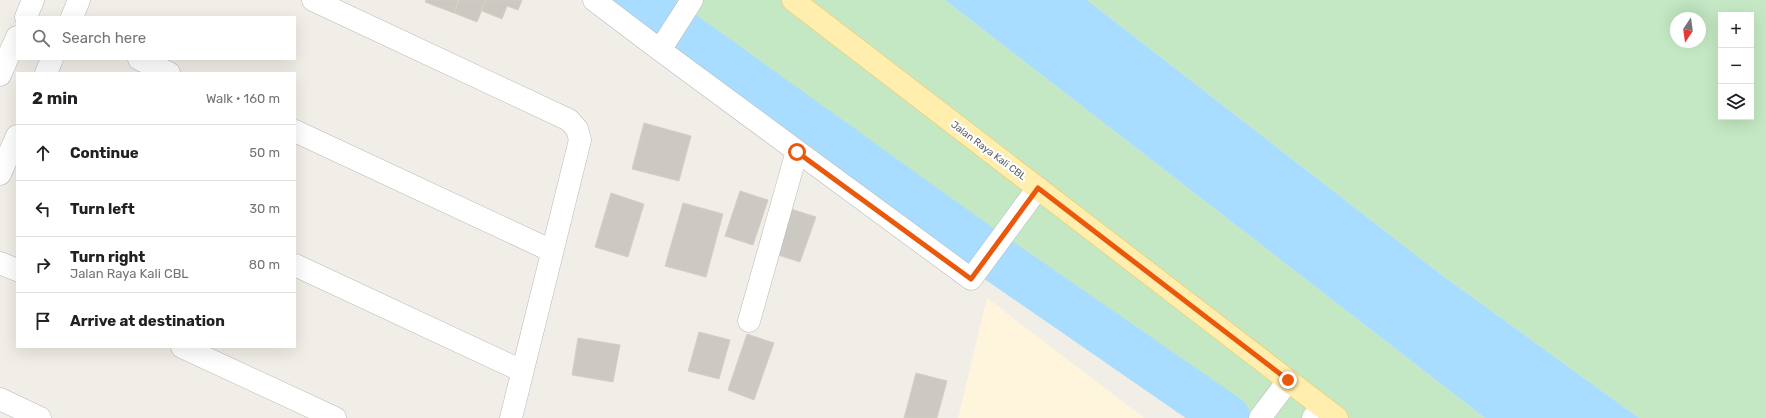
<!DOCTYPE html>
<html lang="en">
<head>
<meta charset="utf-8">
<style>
  :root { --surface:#fff; --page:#f6f6f6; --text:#202124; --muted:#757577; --line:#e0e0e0 }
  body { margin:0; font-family:Rubik,sans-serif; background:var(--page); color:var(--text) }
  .controls { position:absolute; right:12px; top:12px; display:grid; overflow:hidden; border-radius:0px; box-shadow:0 4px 16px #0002 }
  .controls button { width:36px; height:36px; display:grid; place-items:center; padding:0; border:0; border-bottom:1px solid var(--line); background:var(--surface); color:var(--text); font:20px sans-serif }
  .compass { position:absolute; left:1670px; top:12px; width:36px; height:36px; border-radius:50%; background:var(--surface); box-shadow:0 4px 16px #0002; rotate:193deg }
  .stop { position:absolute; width:12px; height:12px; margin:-9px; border:3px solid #ea580c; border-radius:50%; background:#fff }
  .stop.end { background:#ea580c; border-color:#fff; box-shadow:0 1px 4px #0008 }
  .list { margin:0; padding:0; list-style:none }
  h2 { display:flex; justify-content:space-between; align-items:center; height:52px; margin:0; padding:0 16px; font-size:17px }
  h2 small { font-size:13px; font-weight:400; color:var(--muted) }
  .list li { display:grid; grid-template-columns:26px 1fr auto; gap:12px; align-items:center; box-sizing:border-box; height:56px; padding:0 16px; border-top:1px solid var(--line) }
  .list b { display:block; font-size:15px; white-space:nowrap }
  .list p { margin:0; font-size:13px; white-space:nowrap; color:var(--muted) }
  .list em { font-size:13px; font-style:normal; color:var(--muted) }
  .icon { flex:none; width:22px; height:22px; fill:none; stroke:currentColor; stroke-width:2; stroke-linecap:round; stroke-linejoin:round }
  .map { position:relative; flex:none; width:1766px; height:418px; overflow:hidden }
  .search { position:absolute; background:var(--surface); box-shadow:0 4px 16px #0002; left:16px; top:16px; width:280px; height:44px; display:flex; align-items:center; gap:10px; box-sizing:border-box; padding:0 14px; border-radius:0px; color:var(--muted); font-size:15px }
  .panel { position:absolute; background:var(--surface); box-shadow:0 4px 16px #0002; left:16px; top:72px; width:280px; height:276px; border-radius:0px }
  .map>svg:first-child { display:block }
</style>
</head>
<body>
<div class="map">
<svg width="1766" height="418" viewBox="0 0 1766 418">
  <rect width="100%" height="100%" fill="#f0eee6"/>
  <path fill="#fff5dd" d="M987,298L1144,418H958Z"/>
  <path fill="#c4e8c3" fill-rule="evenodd" d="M667,0H945L1485,418H1227Z
    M1087,0H1766V418H1639L1439,273ZM1721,15H1751V117H1721ZM1676,18H1700V42H1676Z"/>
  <path fill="#a8ddff" d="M945,0H1087L1439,273L1639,418H1485Z"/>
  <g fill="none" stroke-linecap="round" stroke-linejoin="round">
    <path stroke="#a8ddff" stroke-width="47" d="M635,0L978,246L1227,418"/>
  </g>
  <path fill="#ccc9c3" stroke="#d5cfc4" d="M426,0H458L454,13L425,2Z
    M459,0H486L477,22L454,13Z
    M486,0H522L518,10L507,6L502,19L482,11Z
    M644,123L691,136L679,181L632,169Z
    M740,191L768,200L753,245L725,236Z
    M611,193L644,204L628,257L595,247Z
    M683,203L723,214L706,277L665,266Z
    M791,209L816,217L800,262L775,254Z
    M699,332L730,340L719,379L688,371Z
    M747,334L774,343L754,400L728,390Z
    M578,338L620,345L613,382L572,375Z
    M916,373L947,381L937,418H904Z"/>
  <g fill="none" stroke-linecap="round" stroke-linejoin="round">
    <g stroke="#b7b9bd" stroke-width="23">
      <path id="minor" d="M313,0L569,120L577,129L580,140L511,418
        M594,0L660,50L692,0
        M26,17L33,0
        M72,17L79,0
        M660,50L797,151L749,321
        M139,59L169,73
        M46,73L52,59
        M0,75L17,37
        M295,131L552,251
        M797,151L971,279L1038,188
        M0,174L17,136
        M0,263L17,270
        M295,265L522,371
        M182,347L335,418
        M0,399L40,418
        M1260,418L1288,381
        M1313,418L1322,407"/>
    </g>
    <g stroke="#f5c35b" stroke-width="23">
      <path id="major" d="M793,0L1337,418"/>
    </g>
    <use href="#minor" stroke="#fff" stroke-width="22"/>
    <use href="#major" stroke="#ffeead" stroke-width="22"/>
  </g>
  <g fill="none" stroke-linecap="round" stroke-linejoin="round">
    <path stroke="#ea580c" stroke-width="5" d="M797,152L971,279L1038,188L1288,380"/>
  </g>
  <g text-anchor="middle" stroke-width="4" stroke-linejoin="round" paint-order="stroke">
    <g font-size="10" fill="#5e6267" stroke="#fff">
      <text transform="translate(989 150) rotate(37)" y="4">Jalan Raya Kali CBL</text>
    </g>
  </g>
</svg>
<div class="controls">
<button>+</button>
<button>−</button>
<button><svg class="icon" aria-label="layers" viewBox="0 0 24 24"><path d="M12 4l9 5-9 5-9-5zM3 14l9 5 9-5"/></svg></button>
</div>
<svg class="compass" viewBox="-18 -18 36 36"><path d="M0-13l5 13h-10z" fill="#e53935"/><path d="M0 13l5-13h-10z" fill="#757577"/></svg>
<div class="stop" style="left:797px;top:152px"></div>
<div class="stop end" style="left:1288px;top:380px"></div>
<div class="search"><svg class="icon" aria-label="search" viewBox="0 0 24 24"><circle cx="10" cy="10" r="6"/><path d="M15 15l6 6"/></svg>Search here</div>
<section class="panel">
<h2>2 min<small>Walk · 160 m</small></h2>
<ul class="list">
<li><svg class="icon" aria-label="ahead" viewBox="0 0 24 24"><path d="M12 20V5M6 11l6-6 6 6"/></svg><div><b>Continue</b></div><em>50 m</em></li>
<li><svg class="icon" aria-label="left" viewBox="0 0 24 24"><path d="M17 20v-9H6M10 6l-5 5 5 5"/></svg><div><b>Turn left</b></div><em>30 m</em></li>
<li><svg class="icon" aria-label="right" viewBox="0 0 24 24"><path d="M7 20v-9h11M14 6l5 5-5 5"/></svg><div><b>Turn right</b><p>Jalan Raya Kali CBL</p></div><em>80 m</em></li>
<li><svg class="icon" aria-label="arrive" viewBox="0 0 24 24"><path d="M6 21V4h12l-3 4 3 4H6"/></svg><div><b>Arrive at destination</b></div></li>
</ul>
</section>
</div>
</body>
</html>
